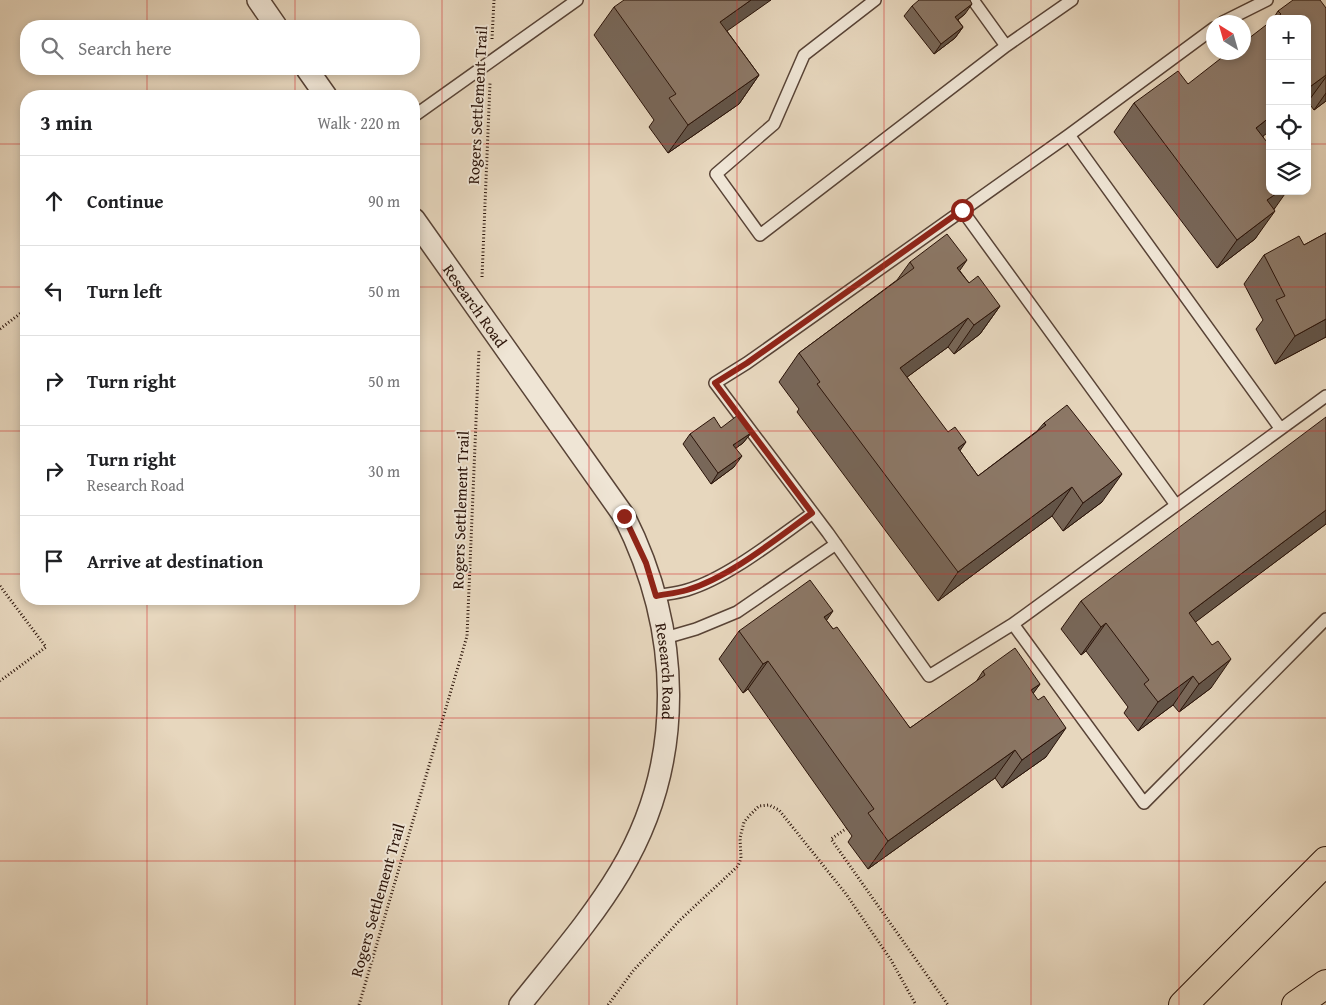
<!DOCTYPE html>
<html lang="en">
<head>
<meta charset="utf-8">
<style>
  :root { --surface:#fff; --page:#f2f2f2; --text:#202124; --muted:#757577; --line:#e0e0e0 }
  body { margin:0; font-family:"Gentium Book Plus",serif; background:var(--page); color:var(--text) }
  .controls { position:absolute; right:15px; top:15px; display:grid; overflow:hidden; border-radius:10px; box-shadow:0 2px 8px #0003 }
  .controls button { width:45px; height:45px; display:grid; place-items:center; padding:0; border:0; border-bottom:1px solid var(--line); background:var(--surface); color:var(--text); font:25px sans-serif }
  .compass { position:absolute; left:1206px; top:15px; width:45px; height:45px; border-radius:50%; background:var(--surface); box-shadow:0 2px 8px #0003; rotate:323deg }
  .stop { position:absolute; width:15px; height:15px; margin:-11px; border:4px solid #8f2418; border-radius:50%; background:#fff }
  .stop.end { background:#8f2418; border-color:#fff; box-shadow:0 1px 5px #0008 }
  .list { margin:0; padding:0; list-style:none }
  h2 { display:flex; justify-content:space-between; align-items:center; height:65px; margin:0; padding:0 20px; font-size:21px }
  h2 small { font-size:16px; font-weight:400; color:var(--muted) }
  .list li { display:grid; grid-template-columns:32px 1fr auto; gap:15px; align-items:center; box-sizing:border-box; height:90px; padding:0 20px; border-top:1px solid var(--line) }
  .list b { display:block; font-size:19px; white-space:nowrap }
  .list p { margin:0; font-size:16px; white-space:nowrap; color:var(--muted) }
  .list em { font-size:16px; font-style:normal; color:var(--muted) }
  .icon { flex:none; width:28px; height:28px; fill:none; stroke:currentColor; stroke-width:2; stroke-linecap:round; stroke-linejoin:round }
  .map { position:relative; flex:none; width:1326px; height:1005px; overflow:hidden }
  .search { position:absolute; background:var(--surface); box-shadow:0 2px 8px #0003; left:20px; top:20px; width:400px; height:55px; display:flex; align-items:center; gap:12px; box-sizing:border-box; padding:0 18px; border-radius:20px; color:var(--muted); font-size:19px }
  .panel { position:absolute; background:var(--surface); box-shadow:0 2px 8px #0003; left:20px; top:90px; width:400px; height:515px; border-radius:20px }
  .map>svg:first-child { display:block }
</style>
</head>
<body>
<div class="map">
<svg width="1326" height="1005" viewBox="0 0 1326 1005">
  <rect width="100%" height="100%" fill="#e7d7be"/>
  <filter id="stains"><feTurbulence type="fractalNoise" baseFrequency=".004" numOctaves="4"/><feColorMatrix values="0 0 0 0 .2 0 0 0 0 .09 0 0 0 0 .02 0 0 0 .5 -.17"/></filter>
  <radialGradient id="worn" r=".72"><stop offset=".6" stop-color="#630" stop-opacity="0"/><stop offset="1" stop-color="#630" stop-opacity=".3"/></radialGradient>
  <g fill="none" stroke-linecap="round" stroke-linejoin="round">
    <g stroke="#584336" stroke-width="14">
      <path id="service" d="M875,0L804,55L774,124L716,174L760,235L1006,46
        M973,0L1006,46L1072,0
        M1223,22L1267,0
        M1214,28L1069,135L747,363L715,383L828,533L929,676L1013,624L1326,396
        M414,116L577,0
        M1069,135L1280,428
        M962,210L1176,505
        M656,596C666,594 677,593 687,590C728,578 777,538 813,513
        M1013,624L1144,803L1326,619
        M665,638L696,629L737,612L836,544"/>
    </g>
    <g stroke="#584336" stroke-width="24">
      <g id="minor">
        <path d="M258,0L276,26"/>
        <path d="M307,69L326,96"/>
        <path id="s1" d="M414,219L624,516C681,629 687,760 620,872C592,919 554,962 520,1005"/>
      </g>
    </g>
    <g stroke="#291208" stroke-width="30">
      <path id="primary" d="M1183,1005L1326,861
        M1296,1005L1326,984"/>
    </g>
    <path stroke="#291208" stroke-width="3" stroke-dasharray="1 2.5" stroke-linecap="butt" d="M492,39L494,0
      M482,277L490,83
      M0,329L26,309
      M0,586L46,647L0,681
      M847,828L831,839L948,1005
      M359,1005L467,636L479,350
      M608,1005L633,971L680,920L738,866L741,858L740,838L744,822L750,815L759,806L769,805L779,810L846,894L891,960L916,1005"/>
    <use href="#service" stroke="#efe5d5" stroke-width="11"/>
    <use href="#minor" stroke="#efe5d5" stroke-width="21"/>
    <use href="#primary" stroke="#e7d7be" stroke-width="28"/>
  </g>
  <path fill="#786759" stroke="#291208" d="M912,6L965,14L958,20L963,27L955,38L934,54L904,16Z
    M614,7L727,31L759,75L739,104L668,153L649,127L654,120L594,35Z
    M1326,8V101L1314,110L1308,102L1307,103V19H1273L1278,11Z
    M1188,84L1263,136L1275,208L1255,239L1217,268L1114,132L1134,103Z
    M1326,233V337L1275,364L1256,329L1263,320L1244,284L1264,255L1304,245Z
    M910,262L960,271L969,283L1000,306L980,334L954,354L948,347L907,377L978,476L1037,431L1044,423L1102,502L1063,531L1052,516L938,601L797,412L799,409L779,382L799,353L897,280Z
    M751,433L743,443L736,448L734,467L711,484L683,444L690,434Z
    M1326,524L1195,622L1211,688L1179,712L1173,705L1138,731L1124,713L1128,707L1086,651L1081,655L1061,629L1081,601Z
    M826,620L910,728L976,682L983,671L1040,684L1033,693L1046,757L1002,788L995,778L868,869L848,842L852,836L748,689L743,693L719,659L739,631Z"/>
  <path fill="#625448" stroke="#291208" d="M751,0H771L700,50L720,22Z
    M972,4L965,14L948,27L955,17Z
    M963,27L955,38L934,54L941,44Z
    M759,75L739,104L668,153L688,125Z
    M1326,75V77L1307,103V89Z
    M1326,93V101L1314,110Z
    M1270,117V131L1236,156L1256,128Z
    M1280,191H1287L1275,208L1247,229L1267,200Z
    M1275,211L1255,239L1217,268L1237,240Z
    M967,260L947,289L957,268Z
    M1000,306L980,334L954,354L974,325Z
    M968,318L948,347L880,397L900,368Z
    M1326,319V337L1275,364L1295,336Z
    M751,433L743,443L726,455L733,445Z
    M966,442L946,471L958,448Z
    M742,456L734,467L711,484L718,473Z
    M1122,474L1102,502L1063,531L1083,503Z
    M1072,487L1052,516L938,601L958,572Z
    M1326,510V524L1169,642L1189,613Z
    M833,611L813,640L824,617Z
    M1106,623L1086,651L1081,655L1101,627Z
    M1231,659L1211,688L1179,712L1199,684Z
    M768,661L748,689L743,693L763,664Z
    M1193,676L1173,705L1138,731L1158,702Z
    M1040,684L1020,712L1031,690Z
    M1066,728L1046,757L1002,788L1022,760Z
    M1015,750L995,778L868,869L888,841Z"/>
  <path fill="#8c7867" stroke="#291208" d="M624,0H751L720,22L759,75L688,125L669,98L676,94L614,7Z
    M919,0H970L972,4L955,17L963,27L941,44L912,6Z
    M1293,0H1320L1326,8V75L1307,89V19H1275L1281,14L1278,11Z
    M1270,22V117L1256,128L1270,146V191H1280L1267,200L1275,211L1237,240L1134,103L1178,71L1188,84L1229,52H1244V42Z
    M1326,233V319L1295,336L1276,300L1285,296L1264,255L1299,236L1304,245Z
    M947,234L967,260L957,268L969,283L978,276L1000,306L974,325L968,318L900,368L948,432L955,427L966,442L958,448L978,476L1046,425L1044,423L1067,405L1122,474L1083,503L1072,487L958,572L817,384L820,382L799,353L914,268L910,262Z
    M738,415L751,433L733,445L742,456L718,473L690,434L714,417L721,428Z
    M1326,417V510L1189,613L1212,645L1218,641L1231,659L1199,684L1193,676L1158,702L1144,684L1149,680L1106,623L1101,627L1081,601Z
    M810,580L833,611L824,617L833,629L837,627L910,728L985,675L983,671L1015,648L1040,684L1031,690L1038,700L1044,696L1066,728L1022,760L1015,750L888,841L868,813L874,809L768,661L763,664L739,631Z"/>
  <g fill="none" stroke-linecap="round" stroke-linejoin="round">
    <path stroke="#8f2418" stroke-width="6" d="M624,516L646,563L656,596C666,594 677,593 687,590C730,577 776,539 812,513L715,383L747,363L962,210"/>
  </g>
  <path fill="none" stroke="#d62828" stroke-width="1" stroke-opacity="0.55" d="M147,0V26M295,0V26M442,0V1005M589,0V1005M737,0V1005M884,0V1005M1031,0V1005M1179,0V1005M147,69V96M295,69V96M0,144H26M414,144H1270M1307,144H1326M0,287H26M414,287H1326M0,431H26M414,431H1326M0,574H26M414,574H1326M147,599V1005M295,599V1005M0,718H1326M0,861H1326"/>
  <g text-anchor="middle" stroke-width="4" stroke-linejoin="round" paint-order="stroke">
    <g font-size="16" fill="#291208" stroke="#efe5d5">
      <text transform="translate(477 105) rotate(-87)" y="6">Rogers Settlement Trail</text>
      <text dy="6" stroke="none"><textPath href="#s1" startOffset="106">Research Road</textPath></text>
      <text transform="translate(460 510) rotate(-88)" y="6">Rogers Settlement Trail</text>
      <text dy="6" stroke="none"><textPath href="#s1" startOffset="526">Research Road</textPath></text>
      <text transform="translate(377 900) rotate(-74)" y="6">Rogers Settlement Trail</text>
    </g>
  </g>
  <rect width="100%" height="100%" filter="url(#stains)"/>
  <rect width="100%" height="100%" fill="url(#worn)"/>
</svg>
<div class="controls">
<button>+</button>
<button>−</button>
<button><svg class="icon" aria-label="locate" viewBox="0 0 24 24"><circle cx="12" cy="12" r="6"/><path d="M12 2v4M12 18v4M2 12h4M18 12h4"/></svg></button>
<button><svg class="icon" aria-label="layers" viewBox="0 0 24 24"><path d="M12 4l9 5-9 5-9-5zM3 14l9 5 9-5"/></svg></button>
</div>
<svg class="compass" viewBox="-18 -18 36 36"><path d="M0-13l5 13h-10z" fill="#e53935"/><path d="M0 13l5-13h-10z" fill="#757577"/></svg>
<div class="stop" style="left:962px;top:210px"></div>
<div class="stop end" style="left:624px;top:516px"></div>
<div class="search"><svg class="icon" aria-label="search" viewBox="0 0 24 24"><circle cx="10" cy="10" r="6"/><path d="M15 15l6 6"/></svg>Search here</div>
<section class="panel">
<h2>3 min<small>Walk · 220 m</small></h2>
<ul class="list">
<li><svg class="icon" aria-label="ahead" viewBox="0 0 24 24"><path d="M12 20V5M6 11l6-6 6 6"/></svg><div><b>Continue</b></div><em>90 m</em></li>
<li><svg class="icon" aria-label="left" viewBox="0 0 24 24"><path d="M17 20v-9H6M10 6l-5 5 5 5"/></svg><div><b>Turn left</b></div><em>50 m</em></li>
<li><svg class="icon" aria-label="right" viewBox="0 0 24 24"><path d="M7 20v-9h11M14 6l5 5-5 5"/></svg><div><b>Turn right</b></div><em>50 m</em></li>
<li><svg class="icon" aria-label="right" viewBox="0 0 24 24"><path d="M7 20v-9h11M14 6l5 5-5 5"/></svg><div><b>Turn right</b><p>Research Road</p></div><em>30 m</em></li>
<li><svg class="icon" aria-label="arrive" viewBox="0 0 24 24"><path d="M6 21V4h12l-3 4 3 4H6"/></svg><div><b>Arrive at destination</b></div></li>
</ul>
</section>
</div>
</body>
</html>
